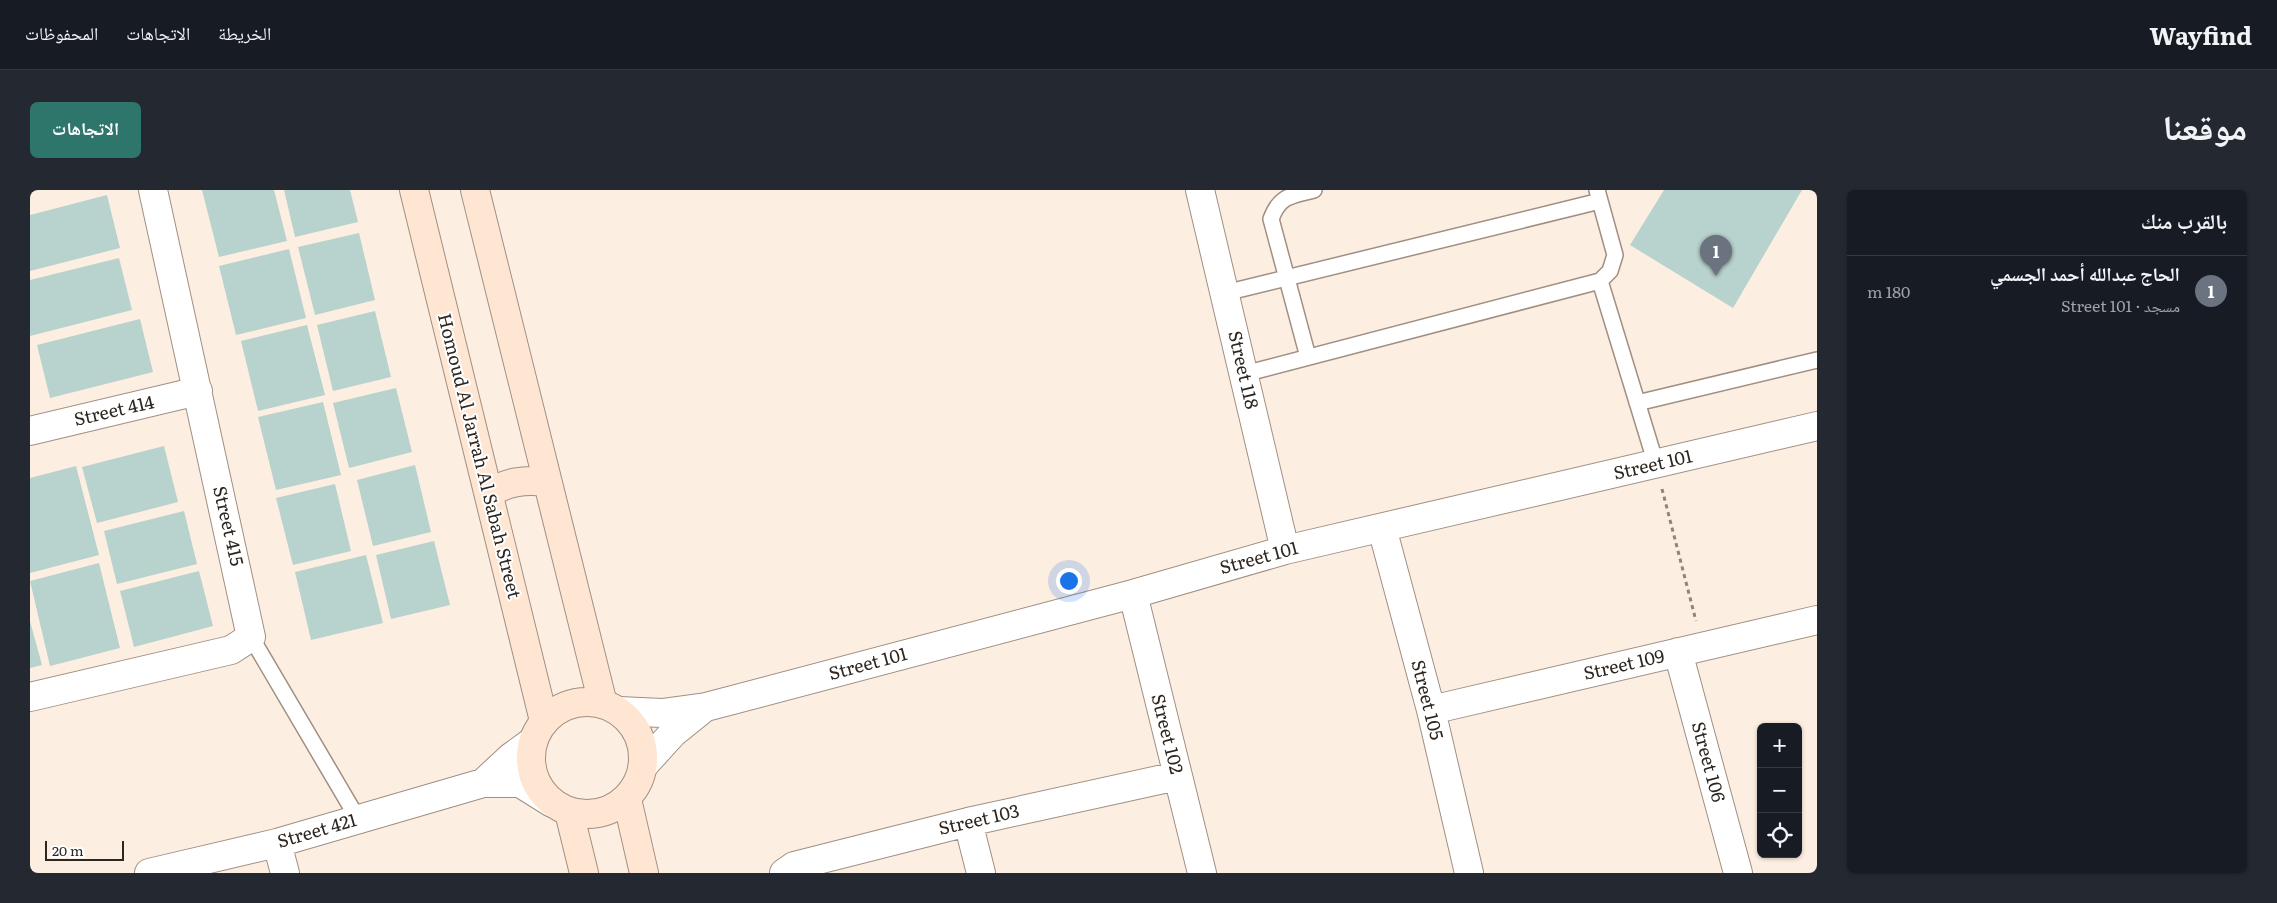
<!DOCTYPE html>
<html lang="ar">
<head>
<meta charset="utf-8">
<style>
  :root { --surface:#171b24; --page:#242831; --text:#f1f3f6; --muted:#9ea1a6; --line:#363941; --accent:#2e756b }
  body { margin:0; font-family:Literata,"Noto Naskh Arabic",serif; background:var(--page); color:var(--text); direction:rtl }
  .controls { position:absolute; right:15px; bottom:15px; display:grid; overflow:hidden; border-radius:8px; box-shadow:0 1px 4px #0004 }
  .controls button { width:45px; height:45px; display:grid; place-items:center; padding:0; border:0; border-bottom:1px solid var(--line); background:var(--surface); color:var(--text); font:25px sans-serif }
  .scale { position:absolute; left:15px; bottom:12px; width:79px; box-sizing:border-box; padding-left:5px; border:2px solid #2e2721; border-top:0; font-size:14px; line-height:18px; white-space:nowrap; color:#2e2721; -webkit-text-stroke:4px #fff; paint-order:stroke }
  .you { position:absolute; left:1038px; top:390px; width:18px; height:18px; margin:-12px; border:4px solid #fff; border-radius:50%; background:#1a73e8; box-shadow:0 0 0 8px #1a73e833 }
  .badge { display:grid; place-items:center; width:32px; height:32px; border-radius:50%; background:var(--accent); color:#fff; font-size:16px; font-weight:700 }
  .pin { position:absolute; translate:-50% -41px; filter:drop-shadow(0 1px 2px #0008) }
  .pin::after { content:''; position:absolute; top:26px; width:18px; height:15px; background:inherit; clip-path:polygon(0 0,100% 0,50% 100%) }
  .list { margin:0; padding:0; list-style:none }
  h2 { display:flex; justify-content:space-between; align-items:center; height:65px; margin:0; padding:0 20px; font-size:21px }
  h2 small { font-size:16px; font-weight:400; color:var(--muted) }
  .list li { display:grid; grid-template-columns:32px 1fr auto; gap:15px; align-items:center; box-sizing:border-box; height:70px; padding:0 20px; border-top:1px solid var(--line) }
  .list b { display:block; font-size:19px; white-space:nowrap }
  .list p { margin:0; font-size:16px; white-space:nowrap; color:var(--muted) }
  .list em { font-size:16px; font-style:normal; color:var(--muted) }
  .icon { flex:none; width:28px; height:28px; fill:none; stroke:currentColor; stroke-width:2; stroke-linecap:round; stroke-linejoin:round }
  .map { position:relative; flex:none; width:1787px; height:683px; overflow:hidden; direction:ltr; border-radius:8px }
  header { display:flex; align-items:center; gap:30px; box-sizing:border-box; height:70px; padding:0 25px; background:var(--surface); border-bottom:1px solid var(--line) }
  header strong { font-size:24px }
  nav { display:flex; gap:28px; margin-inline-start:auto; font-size:18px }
  .intro { display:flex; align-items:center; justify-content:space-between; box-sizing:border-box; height:120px; padding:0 30px }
  h1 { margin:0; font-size:35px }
  .button { padding:12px 22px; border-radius:8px; background:var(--accent); color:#fff; font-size:18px; font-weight:700 }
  main { display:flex; gap:30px; padding:0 30px }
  aside { flex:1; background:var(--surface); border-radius:8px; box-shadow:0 1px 4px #0004 }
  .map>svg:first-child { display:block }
</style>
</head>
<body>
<header>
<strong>Wayfind</strong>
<nav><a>الخريطة</a><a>الاتجاهات</a><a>المحفوظات</a></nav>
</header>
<div class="intro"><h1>موقعنا</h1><a class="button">الاتجاهات</a></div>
<main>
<aside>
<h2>بالقرب منك<small></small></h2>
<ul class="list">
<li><span class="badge" style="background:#6b7280">1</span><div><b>الحاج عبدالله أحمد الجسمي</b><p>مسجد · Street 101</p></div><em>180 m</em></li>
</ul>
</aside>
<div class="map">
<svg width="1787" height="683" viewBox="0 0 1787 683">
  <rect width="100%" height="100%" fill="#fdeee2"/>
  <path fill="#b8d2cd" d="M172,0H244L257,51L189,67Z
    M254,0H320L328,32L265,47Z
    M1634,0H1772L1703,118L1600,55Z
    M77,5L90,58L0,81V25Z
    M329,43L345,110L285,125L268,57Z
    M259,59L276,128L206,145L189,76Z
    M89,68L102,120L0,146V90Z
    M345,121L361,187L303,201L287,135Z
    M110,129L123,182L20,208L7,155Z
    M277,135L295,205L228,221L211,151Z
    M366,198L382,262L319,278L303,213Z
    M293,212L311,285L246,300L228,227Z
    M134,256L148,312L67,333L52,277Z
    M385,275L401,342L343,356L327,290Z
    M46,276L69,365L0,383V288Z
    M305,294L321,361L263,375L246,308Z
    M154,321L167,374L87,394L74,341Z
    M404,351L420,415L361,429L346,365Z
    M336,365L353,433L281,450L265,382Z
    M69,373L90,458L20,476L0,391Z
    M169,381L183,436L104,457L90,401Z
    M0,431L12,475L0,478Z"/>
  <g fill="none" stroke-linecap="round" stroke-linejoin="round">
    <g stroke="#a08f82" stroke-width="18">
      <path id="lane" d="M1570,91L1626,274
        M1195,103L1570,11
        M1278,167L1241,29C1250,5 1261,6 1284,0
        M1214,184L1570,91L1580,81L1585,65L1567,0
        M1607,213L1787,170
        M221,447L328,629"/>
    </g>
    <g stroke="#a08f82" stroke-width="30">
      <path id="street" d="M1170,0L1255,360
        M0,241L168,201
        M1352,338L1401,520L1439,683
        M1103,404L1172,683
        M1648,462L1708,683
        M0,507L201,460L221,447L123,0
        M1401,520L1787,430
        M589,521L632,523L676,517L1103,404L1255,360L1787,236
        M614,575L643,543L674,518
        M453,593L481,567L503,551
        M938,632L951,683
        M247,653L255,683
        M119,683L247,653L453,593H490L522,613
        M754,683L764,676L938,632L1147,586"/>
    </g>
    <g stroke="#a08f82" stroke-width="30">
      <path id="secondary" d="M384,0L514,531
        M445,0L573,514
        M459,303C478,292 494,289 516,292
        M501 568a56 56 0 1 1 112 0a56 56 0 1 1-112 0Z
        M597,609L614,683
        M539,622L554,683"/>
    </g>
    <path stroke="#90857c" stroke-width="3" stroke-dasharray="4 4" stroke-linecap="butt" d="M1632,299L1666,431"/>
    <use href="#lane" stroke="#fff" stroke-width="15"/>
    <use href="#street" stroke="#fff" stroke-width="28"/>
    <use href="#secondary" stroke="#fee6d2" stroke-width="28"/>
  </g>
  <g text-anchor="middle" stroke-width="4" stroke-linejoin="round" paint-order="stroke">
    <g font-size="18" fill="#2e2721" stroke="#fff">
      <text transform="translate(1213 180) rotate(77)" y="6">Street 118</text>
      <text transform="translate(84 221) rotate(-13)" y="6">Street 414</text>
      <text transform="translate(449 266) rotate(76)" y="6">Homoud Al Jarrah Al Sabah Street</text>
      <text transform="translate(1623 275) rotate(-13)" y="6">Street 101</text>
      <text transform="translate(198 336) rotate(77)" y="6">Street 415</text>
      <text transform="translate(1229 368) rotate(-15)" y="6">Street 101</text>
      <text transform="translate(838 474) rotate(-15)" y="6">Street 101</text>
      <text transform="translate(1594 475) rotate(-13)" y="6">Street 109</text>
      <text transform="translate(1397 510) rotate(76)" y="6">Street 105</text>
      <text transform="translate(1137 544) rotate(76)" y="6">Street 102</text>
      <text transform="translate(1678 572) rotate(75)" y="6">Street 106</text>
      <text transform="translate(949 630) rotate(-13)" y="6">Street 103</text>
      <text transform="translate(287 641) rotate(-16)" y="6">Street 421</text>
    </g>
  </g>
</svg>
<div class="controls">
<button>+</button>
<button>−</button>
<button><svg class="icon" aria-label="locate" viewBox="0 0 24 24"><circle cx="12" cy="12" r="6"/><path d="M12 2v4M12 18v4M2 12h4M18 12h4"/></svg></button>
</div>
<div class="scale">20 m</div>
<div class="you"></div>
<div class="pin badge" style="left:1686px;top:86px;background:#6b7280">1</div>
</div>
</main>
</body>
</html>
